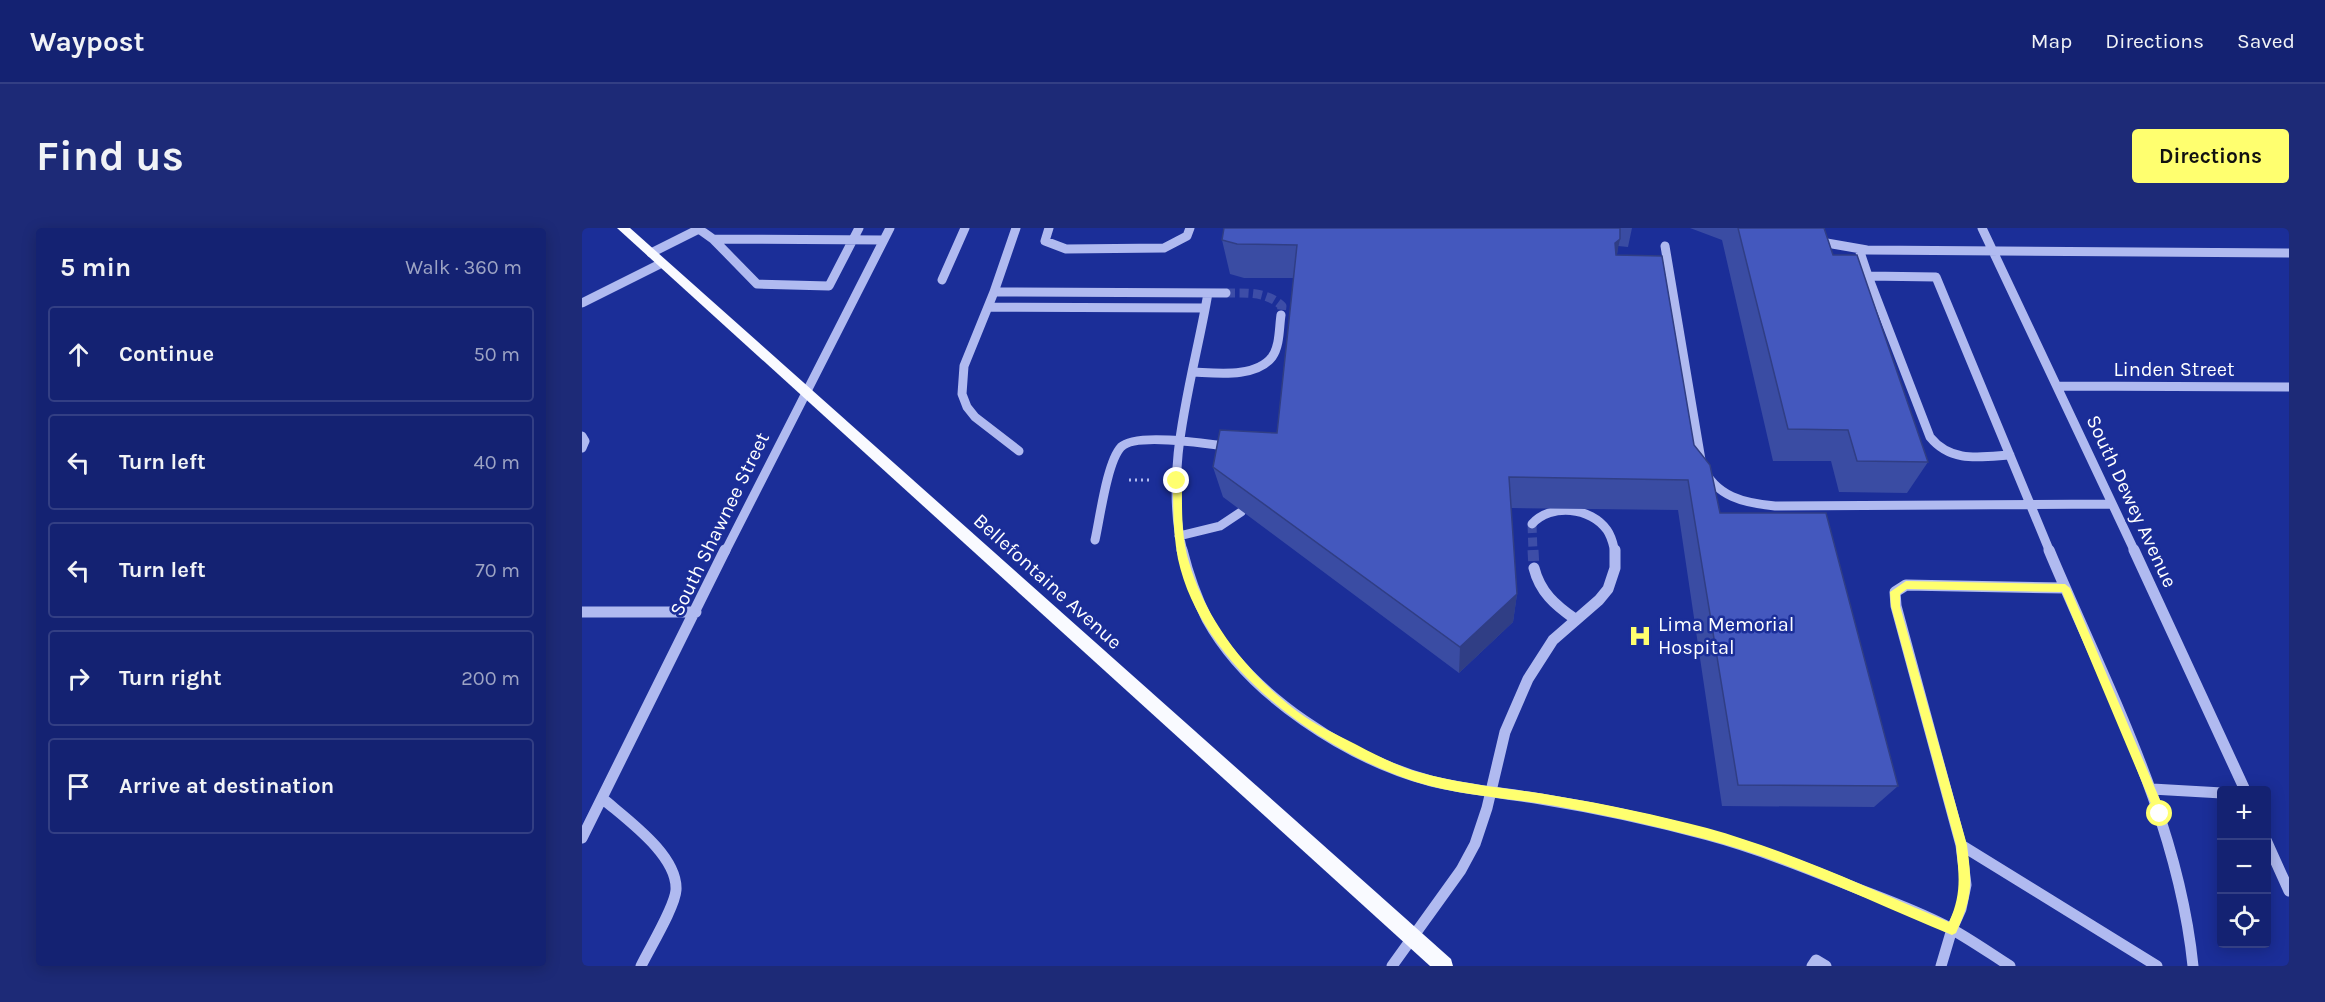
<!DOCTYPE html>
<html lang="en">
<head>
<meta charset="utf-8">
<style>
  :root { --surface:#142272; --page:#1d2a77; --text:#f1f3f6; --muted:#9da4c4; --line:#333f84; --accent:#ffff6f }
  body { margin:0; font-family:Karla,sans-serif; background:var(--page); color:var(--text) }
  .controls { position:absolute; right:18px; bottom:18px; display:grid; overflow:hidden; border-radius:6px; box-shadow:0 3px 15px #0003 }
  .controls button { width:54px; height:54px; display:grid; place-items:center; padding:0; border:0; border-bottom:2px solid var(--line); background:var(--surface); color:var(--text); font:30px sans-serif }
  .stop { position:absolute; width:18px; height:18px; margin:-14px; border:4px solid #ffff6f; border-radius:50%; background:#fff }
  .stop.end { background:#ffff6f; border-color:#fff; box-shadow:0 2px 6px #0008 }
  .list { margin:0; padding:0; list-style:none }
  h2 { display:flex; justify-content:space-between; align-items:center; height:78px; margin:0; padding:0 24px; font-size:26px }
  h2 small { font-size:20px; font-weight:400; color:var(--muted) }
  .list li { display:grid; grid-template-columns:39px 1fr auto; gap:18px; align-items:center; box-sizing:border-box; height:96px; margin:0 12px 12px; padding:0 12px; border:2px solid var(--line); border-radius:6px }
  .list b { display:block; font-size:22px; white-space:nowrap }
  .list em { font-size:20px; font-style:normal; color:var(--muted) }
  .icon { flex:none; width:33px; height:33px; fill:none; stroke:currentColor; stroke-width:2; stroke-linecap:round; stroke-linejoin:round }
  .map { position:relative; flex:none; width:1707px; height:738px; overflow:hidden; border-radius:6px }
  header { display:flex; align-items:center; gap:36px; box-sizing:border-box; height:84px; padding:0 30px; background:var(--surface); border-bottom:2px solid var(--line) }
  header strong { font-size:28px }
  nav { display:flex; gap:33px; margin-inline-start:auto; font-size:21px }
  .intro { display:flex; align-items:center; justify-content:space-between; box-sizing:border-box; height:144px; padding:0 36px }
  h1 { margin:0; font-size:42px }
  .button { padding:15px 27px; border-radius:6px; background:var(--accent); color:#111; font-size:21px; font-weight:700 }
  main { display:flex; gap:36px; padding:0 36px }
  aside { flex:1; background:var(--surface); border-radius:6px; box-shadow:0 3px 15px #0003 }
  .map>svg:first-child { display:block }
</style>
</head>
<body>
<header>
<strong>Waypost</strong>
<nav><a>Map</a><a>Directions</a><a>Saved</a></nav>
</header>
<div class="intro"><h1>Find us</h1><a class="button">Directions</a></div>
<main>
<aside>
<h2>5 min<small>Walk · 360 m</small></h2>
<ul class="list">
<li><svg class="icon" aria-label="ahead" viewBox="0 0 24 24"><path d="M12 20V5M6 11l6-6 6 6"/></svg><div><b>Continue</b></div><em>50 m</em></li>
<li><svg class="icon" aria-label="left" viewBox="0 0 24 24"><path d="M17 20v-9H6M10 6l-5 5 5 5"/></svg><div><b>Turn left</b></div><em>40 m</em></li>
<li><svg class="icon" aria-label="left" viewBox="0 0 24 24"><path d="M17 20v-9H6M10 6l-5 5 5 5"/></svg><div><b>Turn left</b></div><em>70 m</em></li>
<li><svg class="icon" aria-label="right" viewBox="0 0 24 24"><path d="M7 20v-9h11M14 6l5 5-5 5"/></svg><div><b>Turn right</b></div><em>200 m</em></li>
<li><svg class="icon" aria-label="arrive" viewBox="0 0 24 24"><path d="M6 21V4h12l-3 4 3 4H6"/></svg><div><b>Arrive at destination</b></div></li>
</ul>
</aside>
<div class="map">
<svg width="1707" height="738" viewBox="0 0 1707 738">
  <rect width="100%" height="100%" fill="#1b2e98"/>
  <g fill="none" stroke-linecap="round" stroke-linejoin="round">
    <path stroke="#3d4da7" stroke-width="9" stroke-dasharray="9 4.5" stroke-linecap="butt" d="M644,65C664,65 684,63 700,78L699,87
      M950,296L951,324"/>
    <path stroke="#3d4da7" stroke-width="11" stroke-dasharray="11 6" stroke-linecap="butt" d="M951,322L952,340"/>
    <path stroke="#b0baf0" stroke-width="3" stroke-dasharray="2 4" stroke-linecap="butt" d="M547,252H567"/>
    <path stroke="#b0baf0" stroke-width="9" d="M434,0L412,64L382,138L380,166L385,179L393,189L437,223
      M467,0L463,13L484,21L582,20L605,8L608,0
      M1215,0L1239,14L1285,22L1707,25
      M1400,0L1553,324
      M117,1L131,11L175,56L247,58L277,0
      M131,11L302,12
      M1083,18L1120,238C1134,269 1162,275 1193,278L1530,276
      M1277,21L1286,48L1354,49L1468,324
      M69,25L119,0
      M1286,48L1348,209C1369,235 1398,229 1428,227
      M360,52L383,0
      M412,64L644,65
      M0,75L80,35
      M406,79L623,80
      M612,144C635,145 674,150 690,129C698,118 697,100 699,87
      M1476,158L1707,159
      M0,208L3,213L0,220
      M950,296C969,275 1009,279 1025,302C1030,309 1031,316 1033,324
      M597,308L638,298L659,284
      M513,312C518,290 525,234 539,219C554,204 627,216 648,219
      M143,324L308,0
      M601,324C580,240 612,148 626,65"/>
    <path stroke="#b0baf0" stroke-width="11" d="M600,322C606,346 614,369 625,391C667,467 766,531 849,553C885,562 923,565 959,571C1015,580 1071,592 1126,607C1171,619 1215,636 1259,654C1293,668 1329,680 1362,697C1385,709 1406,724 1428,738
      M1467,322C1524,458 1596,590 1611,738
      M1552,322L1663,562
      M952,340C958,364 973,377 993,391
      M0,384H114
      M1570,561L1640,565
      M20,570C44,591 96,627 94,662C93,679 67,721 59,738
      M0,610L143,322
      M1684,612L1707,663
      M1379,617L1575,738
      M810,738L879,642L893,616L905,580L923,504L946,451L971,412L1017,372L1026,361L1033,340V322
      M1230,738L1234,732L1244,738
      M1359,738L1370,701L1379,681L1384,657L1379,617L1314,378L1313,364L1324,357L1483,360"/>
    <path fill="#f9faff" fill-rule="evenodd" d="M35,0H48L869,731L871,738H848Z"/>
  </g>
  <path fill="#3a4ca3" d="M642,0H1050L1046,19L1036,18L1035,27L1112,217L1138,285L1316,558L1292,579L1140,578L1096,282L929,280L935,366L931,394L877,445L641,269L631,239L695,205L712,50H662L648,46L640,12Z
    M1108,0H1242L1251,27L1346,234L1325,265L1257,264L1249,233H1191L1140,12Z"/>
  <path fill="#303e85" d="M1038,11L1031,45L1033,15Z
    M935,366L931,394L877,445L878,419Z"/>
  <path fill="#4458be" stroke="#303e85" stroke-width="1.5" d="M642,0H1038V11L1033,15L1034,27L1080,28L1112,217L1128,237L1138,285H1244L1316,558L1156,557L1106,252L927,249L935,366L878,419L631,239L638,202L695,205L715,17L655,16L640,12Z
    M1156,0H1242L1251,27H1275L1346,234L1275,233L1266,202L1206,201Z"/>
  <path fill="#ffff6f" d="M595,249L600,253C600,280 599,308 607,334C625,398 679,463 736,497C748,504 762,510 775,517C794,527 815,538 836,544C881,557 928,560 974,568C1024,576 1075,587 1125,600C1208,623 1288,661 1367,694C1380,666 1377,647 1374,617L1309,378L1308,364L1324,353L1483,356L1488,360L1584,586L1582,590H1575L1480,364L1325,361L1318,366V378L1385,617C1390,656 1391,669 1374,705L1370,707C1289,674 1208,633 1123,611C1074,598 1024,587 974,578C927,570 879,568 834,554C736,522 619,437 596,331C591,305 591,279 591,253Z"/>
  <defs>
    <g id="hospital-bare" transform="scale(1.8)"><path d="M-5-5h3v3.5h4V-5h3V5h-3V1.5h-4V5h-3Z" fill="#ffff6f" stroke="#1b2e98" stroke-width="2.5" paint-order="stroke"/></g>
  </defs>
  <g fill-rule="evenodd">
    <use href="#hospital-bare" x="1058" y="408"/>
  </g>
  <g text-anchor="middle" stroke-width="5" stroke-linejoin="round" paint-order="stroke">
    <g font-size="20" fill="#fff" stroke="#1b2e98">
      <text x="1592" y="148">Linden Street</text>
      <text transform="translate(1550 273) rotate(65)" y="7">South Dewey Avenue</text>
      <text transform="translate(137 296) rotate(-64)" y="7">South Shawnee Street</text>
      <text transform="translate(466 353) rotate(42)" y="7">Bellefontaine Avenue</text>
    </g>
    <g font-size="20" fill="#fff" stroke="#1b2e98" text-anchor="start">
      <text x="1076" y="403">Lima Memorial<tspan x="1076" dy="23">Hospital</tspan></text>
    </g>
  </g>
</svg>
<div class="controls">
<button>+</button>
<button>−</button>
<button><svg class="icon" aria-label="locate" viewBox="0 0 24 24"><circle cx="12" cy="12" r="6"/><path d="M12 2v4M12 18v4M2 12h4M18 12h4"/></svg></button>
</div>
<div class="stop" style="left:1578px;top:586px"></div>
<div class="stop end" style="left:595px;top:253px"></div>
</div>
</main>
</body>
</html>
